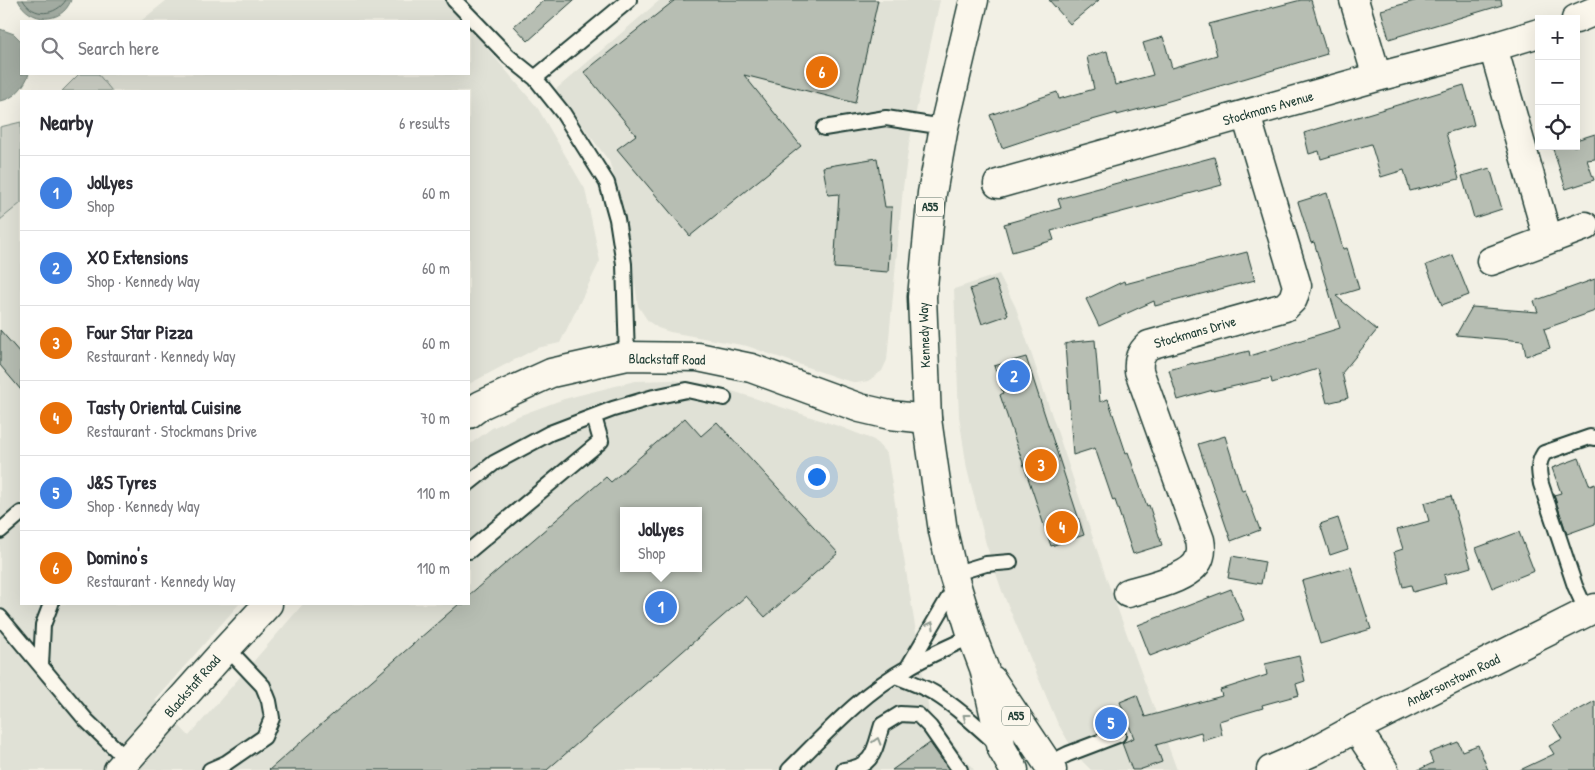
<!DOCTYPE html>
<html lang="en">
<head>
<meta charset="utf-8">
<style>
  :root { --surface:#fff; --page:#f7f7f7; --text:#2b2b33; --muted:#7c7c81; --line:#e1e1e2; --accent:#1f6fb2 }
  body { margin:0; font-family:"Patrick Hand",sans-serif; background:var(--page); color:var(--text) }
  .controls { position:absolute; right:15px; top:15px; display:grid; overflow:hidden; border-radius:0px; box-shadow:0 5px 20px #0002 }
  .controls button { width:45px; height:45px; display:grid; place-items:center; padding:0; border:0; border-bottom:1px solid var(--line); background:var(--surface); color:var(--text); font:25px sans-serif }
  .you { position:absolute; left:816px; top:476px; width:18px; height:18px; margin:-12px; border:4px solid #fff; border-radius:50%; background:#1a73e8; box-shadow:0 0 0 8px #1a73e833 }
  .badge { display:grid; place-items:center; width:32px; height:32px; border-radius:50%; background:var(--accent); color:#fff; font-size:16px; font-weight:700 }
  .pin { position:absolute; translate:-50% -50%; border:2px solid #fff; box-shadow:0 1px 5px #0006 }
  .popup { position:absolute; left:620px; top:507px; width:82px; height:65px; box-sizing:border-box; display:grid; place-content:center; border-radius:0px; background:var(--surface); filter:drop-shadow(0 1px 4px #0005); font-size:16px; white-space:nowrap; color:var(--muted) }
  .popup b { font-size:19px; color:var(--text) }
  .popup::after { content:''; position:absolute; left:50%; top:100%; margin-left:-10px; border:10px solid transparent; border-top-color:var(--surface) }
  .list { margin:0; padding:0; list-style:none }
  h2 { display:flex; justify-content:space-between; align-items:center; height:65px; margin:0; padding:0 20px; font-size:21px }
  h2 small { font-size:16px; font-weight:400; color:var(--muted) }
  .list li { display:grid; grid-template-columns:32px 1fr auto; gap:15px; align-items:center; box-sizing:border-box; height:75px; padding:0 20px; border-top:1px solid var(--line) }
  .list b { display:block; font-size:19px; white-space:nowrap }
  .list p { margin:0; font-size:16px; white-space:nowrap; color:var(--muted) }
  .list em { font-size:16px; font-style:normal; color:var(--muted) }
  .icon { flex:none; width:28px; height:28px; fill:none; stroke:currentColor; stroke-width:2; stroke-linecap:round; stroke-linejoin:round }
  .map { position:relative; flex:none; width:1595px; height:770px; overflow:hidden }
  .search { position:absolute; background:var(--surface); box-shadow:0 5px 20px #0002; left:20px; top:20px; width:450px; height:55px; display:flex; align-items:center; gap:12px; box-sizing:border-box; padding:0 18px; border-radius:0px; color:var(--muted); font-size:19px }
  .panel { position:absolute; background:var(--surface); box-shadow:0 5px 20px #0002; left:20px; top:90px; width:450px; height:515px; border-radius:0px }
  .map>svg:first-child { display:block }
</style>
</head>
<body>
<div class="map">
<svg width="1595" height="770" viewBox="0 0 1595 770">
  <rect width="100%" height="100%" fill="#f2f0e5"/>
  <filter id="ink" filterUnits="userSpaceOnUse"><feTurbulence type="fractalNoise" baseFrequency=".02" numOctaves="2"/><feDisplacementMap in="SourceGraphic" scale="10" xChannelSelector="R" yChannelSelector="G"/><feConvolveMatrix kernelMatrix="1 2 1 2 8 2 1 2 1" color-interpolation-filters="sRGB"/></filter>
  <g filter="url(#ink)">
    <path fill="#e0e1d6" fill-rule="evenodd" d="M167,0H445L463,21H141Z
      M660,0H940L909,144L903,188L887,360L882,371L868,381L857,383L841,379L747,346L670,332L658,328L648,321L638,306L625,212L609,161L555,90Z
      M469,27L537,107L585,189L600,261L560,343L537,348L469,384V91H112L98,74H469Z
      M21,203V604H239L155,700L189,736L303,604H469V445L492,428L518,416L564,399L635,381L672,380L709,384L751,397L841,427L874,440L887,454L929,712L974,770H0V220ZM624,511H698V568H624Z
      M999,274L1016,308L1107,580L1177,770H1091L1083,762L1075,753L1057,722L1002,591L986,544L967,469L959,416L954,289Z"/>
    <path fill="#cfd2c8" stroke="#77887e" d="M79,74H98L112,91H62Z
      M21,122V203L0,220V127Z"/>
    <path fill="#a2aba1" stroke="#6e7f75" d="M18,0H71C62,25 29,23 18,0Z
      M0,29L14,34L21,41V74H29C24,87 14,99 0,101Z"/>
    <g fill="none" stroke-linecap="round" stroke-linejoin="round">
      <path stroke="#536960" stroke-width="1" d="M23,0C33,18 56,16 66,0"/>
    </g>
    <path fill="#b7beb3" stroke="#1f3d34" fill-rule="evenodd" d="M544,0H574L528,41L514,26Z
      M675,0H878L855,103L744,75L801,146L690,236L617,149L636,135L584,72Z
      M1049,0H1099L1070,24Z
      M1301,0H1311L1327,54L1159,104L1117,115V113L1050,132L1002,148L990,115L1057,92L1059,99L1094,89L1087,57L1107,51L1115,85L1153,75L1143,43L1163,37L1172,68L1217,55L1209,24Z
      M1418,0H1501L1502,5L1389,39L1381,10Z
      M1464,85L1472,113H1471L1474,125L1446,133L1459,179L1410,191L1404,170L1381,177L1371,144L1321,159L1319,151L1309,154L1304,133Z
      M1595,134V159L1587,160L1594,180L1566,189L1552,146H1576V140Z
      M1214,157L1222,185L1051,231L1054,240L1012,252L1004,224L1061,208L1058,199Z
      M877,158L885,207H892L888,272L834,268L839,194L828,195L823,167Z
      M1490,168L1502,209L1474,218L1462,176Z
      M1327,193L1343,249L1347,248L1359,289L1336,296L1377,330L1342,373L1348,398L1327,403L1318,369L1272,383L1271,378L1213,391V390L1178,400L1169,370L1193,363L1194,364L1249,351L1250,356L1340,328L1314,242L1311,243L1298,202Z
      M1247,252L1255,280L1155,306L1154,301L1099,326L1086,299L1124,281L1125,284Z
      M1453,255L1469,295L1442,305L1426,265Z
      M1595,279V311L1544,329L1550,348L1526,356L1523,341L1456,335L1472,307L1538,312L1534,301Z
      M995,280L1008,315L982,324L970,289Z
      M0,330L21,354V390L0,365Z
      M1095,340L1100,402L1108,399L1126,453L1128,452L1147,506L1149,505L1162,545L1133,554L1115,500L1113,501L1095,448L1073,455L1065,344L1073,342Z
      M1026,357L1084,535L1051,546L1000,395L1003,393L994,366Z
      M685,418L701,436L717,422L838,553L765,617L746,596L547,770H269L459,604H469V595L606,477L611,482ZM624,511H698V568H624Z
      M1225,436L1242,491L1245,490L1260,530L1231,541L1198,444Z
      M1579,458L1590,486L1595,484V524L1567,534L1554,495L1561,493L1552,468Z
      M1451,496L1471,567L1444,575L1446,583L1413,592L1411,585L1403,587L1394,552L1403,549L1397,530L1429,521L1424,503Z
      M1338,518L1348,549L1330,555L1320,524Z
      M1519,532L1534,571L1492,588L1476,548Z
      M1232,556L1265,562L1261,584L1228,578Z
      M1351,567L1371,629L1320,644L1302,581Z
      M1231,589L1244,620L1150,656L1138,625Z
      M1299,656L1305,681L1296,684L1299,695L1262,705L1263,708L1219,721L1222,735L1203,741L1201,732L1156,745L1162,762L1139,770H1132L1122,743L1134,738L1120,702L1137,695L1145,717L1222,696L1220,690L1267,675L1265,664Z
      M1595,701V770H1520L1554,754L1549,746L1562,739L1553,724Z
      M1458,742L1462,751L1478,745L1488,770H1418L1433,763L1429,753Z
      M930,743L949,770H892Z"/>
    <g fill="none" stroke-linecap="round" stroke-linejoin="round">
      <g stroke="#1f3d34" stroke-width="18">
        <path id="lane" d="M454,0L509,57L535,78L563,113L607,183L617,219L624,264L627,356
          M535,78L629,0
          M824,128L886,118L944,127
          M469,483L494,463L550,433L613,409L654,397L687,390L724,398
          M0,531L21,513
          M469,551L601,441L594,417
          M953,574L986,564L1010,562
          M1587,612L1575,586L1541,484C1539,472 1537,464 1544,453L1590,437L1595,438
          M0,617L86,720L127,760
          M41,665L43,625L51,604
          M908,667L956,585
          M895,676C908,681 922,686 934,693C957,707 978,727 998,745
          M1044,766L1068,754L1118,735
          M210,770L226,763L264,737L272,718L269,701L263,686L227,648
          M789,770C826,733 863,692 909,667C929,655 951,646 972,636
          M844,770C875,766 874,750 882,725L900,714L918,715L930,727L960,770"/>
      </g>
      <g stroke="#1f3d34" stroke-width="31">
        <path id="street" d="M1354,0L1377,77
          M1576,19L1595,11
          M1493,47L1548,239
          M998,184L1377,77L1493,47L1539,33
          M1491,261L1585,226
          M469,414L481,405L551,373L627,356L698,357L751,368L860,408L890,415L927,419
          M1128,593C1148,587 1195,578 1200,556C1202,550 1201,545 1200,540L1139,371C1138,360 1140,353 1149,345L1285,307L1293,299L1297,286L1246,115
          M1356,728L1384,770
          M118,770L227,648L268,604"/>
      </g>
      <g stroke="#1f3d34" stroke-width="31">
        <path id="secondary" d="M1271,770L1312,752L1356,728L1595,608"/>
      </g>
      <g stroke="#1f3d34" stroke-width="31">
        <path id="highway" d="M974,0L944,127L932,193L922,297L927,419L943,531L953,574L972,636L984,668L1002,749L1014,770
          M992,680L1052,770"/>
      </g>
      <use href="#lane" stroke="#fbf7ec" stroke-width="14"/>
      <use href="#street" stroke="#fbf7ec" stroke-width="28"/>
      <use href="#secondary" stroke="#fbf7ec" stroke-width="28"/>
      <use href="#highway" stroke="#fbf7ec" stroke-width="28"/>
    </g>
    <defs><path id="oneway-chevron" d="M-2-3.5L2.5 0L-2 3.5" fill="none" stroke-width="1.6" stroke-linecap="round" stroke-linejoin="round" transform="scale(1.25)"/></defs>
    <g stroke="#8d9a90">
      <use href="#oneway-chevron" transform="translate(931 625) rotate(-61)"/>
      <use href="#oneway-chevron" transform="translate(966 717) rotate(-142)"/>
      <use href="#oneway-chevron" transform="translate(877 741) rotate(-73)"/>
    </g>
  </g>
  <g text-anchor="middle" stroke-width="4.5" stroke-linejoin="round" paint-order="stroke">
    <g fill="#fbf7ec" stroke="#61756b" stroke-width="1">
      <rect x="916" y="197.5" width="28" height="19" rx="4"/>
      <rect x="1002" y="706.5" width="28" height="19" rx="4"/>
    </g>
    <g font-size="12" font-weight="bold" fill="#1f3d34">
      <text x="930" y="211">A55</text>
      <text x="1016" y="720">A55</text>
    </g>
    <g font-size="14" fill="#1f3d34" stroke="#fbf7ec">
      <text transform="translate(1268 108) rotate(-16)" y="5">Stockmans Avenue</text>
      <text transform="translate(1195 332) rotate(-16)" y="5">Stockmans Drive</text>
      <text transform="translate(924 335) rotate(-92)" y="5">Kennedy Way</text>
      <text transform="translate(667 359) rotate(1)" y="5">Blackstaff Road</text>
      <text transform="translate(1453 680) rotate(-26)" y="5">Andersonstown Road</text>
      <text transform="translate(192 686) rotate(-49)" y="5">Blackstaff Road</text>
    </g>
  </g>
</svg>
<div class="controls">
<button>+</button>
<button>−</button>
<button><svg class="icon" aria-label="locate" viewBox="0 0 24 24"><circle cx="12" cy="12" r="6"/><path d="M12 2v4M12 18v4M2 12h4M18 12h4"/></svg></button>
</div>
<div class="you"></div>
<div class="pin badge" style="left:661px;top:607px;background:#3f7fe0">1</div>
<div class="popup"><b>Jollyes</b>Shop</div>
<div class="pin badge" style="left:1014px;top:376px;background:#3f7fe0">2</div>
<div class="pin badge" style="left:1041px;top:465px;background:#e8710a">3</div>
<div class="pin badge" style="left:1062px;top:527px;background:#e8710a">4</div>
<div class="pin badge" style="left:1111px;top:723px;background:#3f7fe0">5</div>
<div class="pin badge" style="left:822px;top:72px;background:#e8710a">6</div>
<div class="search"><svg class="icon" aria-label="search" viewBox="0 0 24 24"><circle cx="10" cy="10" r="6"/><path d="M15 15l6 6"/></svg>Search here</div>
<section class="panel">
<h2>Nearby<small>6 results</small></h2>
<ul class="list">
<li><span class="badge" style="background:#3f7fe0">1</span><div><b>Jollyes</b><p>Shop</p></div><em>60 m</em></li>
<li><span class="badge" style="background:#3f7fe0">2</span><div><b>XO Extensions</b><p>Shop · Kennedy Way</p></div><em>60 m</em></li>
<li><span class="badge" style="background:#e8710a">3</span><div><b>Four Star Pizza</b><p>Restaurant · Kennedy Way</p></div><em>60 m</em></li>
<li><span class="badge" style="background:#e8710a">4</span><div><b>Tasty Oriental Cuisine</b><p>Restaurant · Stockmans Drive</p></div><em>70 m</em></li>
<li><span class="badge" style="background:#3f7fe0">5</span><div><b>J&amp;S Tyres</b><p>Shop · Kennedy Way</p></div><em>110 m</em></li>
<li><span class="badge" style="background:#e8710a">6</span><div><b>Domino's</b><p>Restaurant · Kennedy Way</p></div><em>110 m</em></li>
</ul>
</section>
</div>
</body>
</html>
